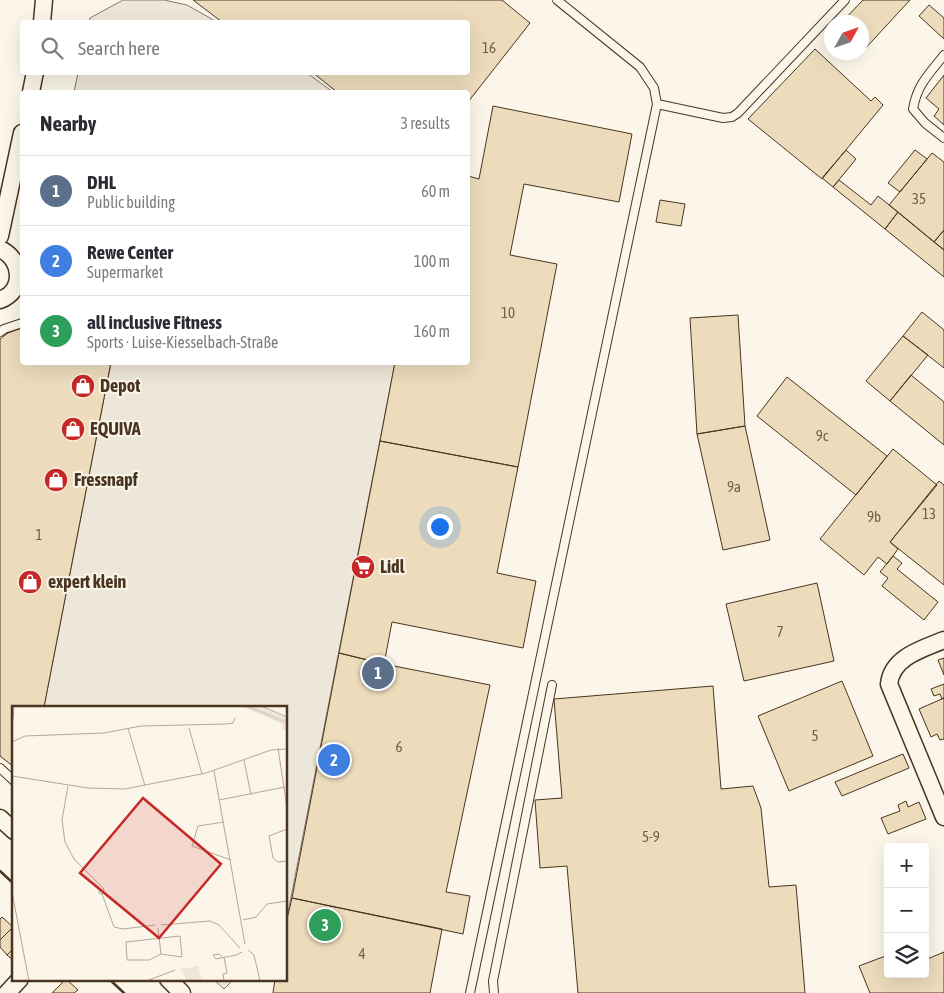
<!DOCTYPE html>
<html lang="en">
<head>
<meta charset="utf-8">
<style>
  :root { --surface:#fff; --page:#f7f7f7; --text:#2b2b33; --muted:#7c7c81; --line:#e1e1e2; --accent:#c62828 }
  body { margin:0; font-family:"Asap Condensed",sans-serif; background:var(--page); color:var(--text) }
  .controls { position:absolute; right:15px; bottom:15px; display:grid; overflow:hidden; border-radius:5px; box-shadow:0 5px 20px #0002 }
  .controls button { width:45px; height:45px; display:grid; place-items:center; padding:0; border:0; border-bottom:1px solid var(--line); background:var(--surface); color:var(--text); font:25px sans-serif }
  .compass { position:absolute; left:824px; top:15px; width:45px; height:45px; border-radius:50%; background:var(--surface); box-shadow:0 5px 20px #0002; rotate:50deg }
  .you { position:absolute; left:439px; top:526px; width:18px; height:18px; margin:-12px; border:4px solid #fff; border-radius:50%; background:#1a73e8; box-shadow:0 0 0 8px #1a73e833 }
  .badge { display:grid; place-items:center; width:32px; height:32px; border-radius:50%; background:var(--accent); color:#fff; font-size:16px; font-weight:700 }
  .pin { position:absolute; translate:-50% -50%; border:2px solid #fff; box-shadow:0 1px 5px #0006 }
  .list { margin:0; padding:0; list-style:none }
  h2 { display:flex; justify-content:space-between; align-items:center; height:65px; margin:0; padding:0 20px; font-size:21px }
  h2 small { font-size:16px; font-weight:400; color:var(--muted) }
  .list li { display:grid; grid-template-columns:32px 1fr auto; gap:15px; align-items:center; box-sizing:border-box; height:70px; padding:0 20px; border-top:1px solid var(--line) }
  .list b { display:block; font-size:19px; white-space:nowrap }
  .list p { margin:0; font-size:16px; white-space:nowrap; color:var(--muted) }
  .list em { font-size:16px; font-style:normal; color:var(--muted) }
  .icon { flex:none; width:28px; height:28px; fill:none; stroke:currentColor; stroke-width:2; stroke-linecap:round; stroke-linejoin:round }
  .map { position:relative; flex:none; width:944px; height:993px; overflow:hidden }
  .search { position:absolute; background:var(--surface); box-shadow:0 5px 20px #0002; left:20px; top:20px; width:450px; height:55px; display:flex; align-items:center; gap:12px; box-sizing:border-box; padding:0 18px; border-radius:5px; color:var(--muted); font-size:19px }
  .panel { position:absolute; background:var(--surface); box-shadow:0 5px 20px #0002; left:20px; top:90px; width:450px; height:275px; border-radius:5px }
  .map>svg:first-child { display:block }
</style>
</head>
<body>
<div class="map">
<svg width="944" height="993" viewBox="0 0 944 993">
  <rect width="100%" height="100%" fill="#fbf6e9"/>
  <path fill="#ede7d9" stroke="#887966" d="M123,0H164L187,5L217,22H89L90,18Z
    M78,73H307L333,92H74Z
    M111,363H395L286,923V707H44Z
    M213,979H234L224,989Z"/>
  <path fill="#ecdcbc" stroke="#4a3520" d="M193,0H502L530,23L468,102V92H337L312,72H468V22H222Z
    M863,0H910L862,52V22H842Z
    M929,5L944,18V39L919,16Z
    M815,49L871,101L875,97L883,105L822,179L748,119Z
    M944,75V125L934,116L939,109L926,98Z
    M493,106L632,134L619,202L524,184L510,255L557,264L518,467L380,441L395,362H468V176L479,179Z
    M846,150L856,159L833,187L822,178Z
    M915,150L927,159L900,192L888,183Z
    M932,153L944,162V230L934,242L889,205Z
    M839,180L871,205L878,196L898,212L885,229L833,187Z
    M660,200L685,204L681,226L656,222Z
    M898,212L944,250V277L885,229Z
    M944,230V250L934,242Z
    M922,312L944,330V368L903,336Z
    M738,315L745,426L697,434L690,318Z
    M19,329H22V362H111L44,707H14V767L0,756V339L8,333Z
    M903,336L928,355L890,401L866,381Z
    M911,375L944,402V445L890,401Z
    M787,377L887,456L856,495L757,416Z
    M745,426L770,540L723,550L697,434Z
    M380,441L518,467L497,573L536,581L523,648L392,622L384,664L339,653Z
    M893,449L937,485L890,542L898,549L887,564L878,557L864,575L820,539Z
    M939,481L944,485V585L890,542Z
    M893,556L902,563L897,569L938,602L924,620L882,586L888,578L880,572Z
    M817,583L834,661L744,681L726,604Z
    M339,653L384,664L490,685L446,892L470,896L463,934L292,898Z
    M944,658V675L938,660Z
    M842,681L873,756L789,791L758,716Z
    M944,684V698L942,699L940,694L934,696L931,689Z
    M713,686L721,789L753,786L761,808L769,887L796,885L805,993H578L567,866L540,868L535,800L562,798L554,699Z
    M944,698V739L940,740L937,734L931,737L919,709Z
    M903,754L909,768L842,796L835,782Z
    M906,801L908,807L919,802L926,819L888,834L881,818L900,811L898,805Z
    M292,898L442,929L430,993H273L275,979H286V923Z
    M2,917L13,927L0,940V919Z
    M13,927L14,948L7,955L0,947V940Z
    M14,948V960H13L7,955Z
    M944,952V993H870L859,966L888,955V974H925V960Z
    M66,979L78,990L74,993H52Z"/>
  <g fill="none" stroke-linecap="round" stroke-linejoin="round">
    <g stroke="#4a3520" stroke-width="10">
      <path id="service" d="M944,55C929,74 917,85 913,109L925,123L944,138
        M657,104L723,118L732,117L738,113L845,0
        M0,332L4,329L22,323
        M0,768L14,781
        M470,993L657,104L654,88L640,67L557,0
        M494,993L493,981L552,685"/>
    </g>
    <g stroke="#4a3520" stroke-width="19">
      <path id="minor" d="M42,22L44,0
        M31,92L35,72
        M0,236L22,133
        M0,249C23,259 25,291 0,300
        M944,640C922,649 892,657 889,684L944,817
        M0,818L14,831
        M168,979L182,993
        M7,993L20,979"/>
    </g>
    <use href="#service" stroke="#fbf6e9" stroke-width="8"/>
    <use href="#minor" stroke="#fbf6e9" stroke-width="16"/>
    <path stroke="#4a3520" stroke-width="2.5" d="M0,871L14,884
      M109,979L124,993"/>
  </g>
  <defs>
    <g id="shop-disc" transform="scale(1.25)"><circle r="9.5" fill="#c62828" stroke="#fbf6e9"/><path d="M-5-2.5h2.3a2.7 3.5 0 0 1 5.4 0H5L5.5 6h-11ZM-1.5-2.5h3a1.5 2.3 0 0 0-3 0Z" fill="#fff"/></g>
    <g id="supermarket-disc" transform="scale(1.25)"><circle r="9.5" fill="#c62828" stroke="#fbf6e9"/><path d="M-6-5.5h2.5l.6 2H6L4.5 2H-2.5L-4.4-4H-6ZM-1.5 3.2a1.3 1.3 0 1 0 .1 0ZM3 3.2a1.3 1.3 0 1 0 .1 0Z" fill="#fff"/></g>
  </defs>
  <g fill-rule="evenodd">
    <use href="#shop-disc" x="83" y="386"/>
    <use href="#shop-disc" x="73" y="429"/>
    <use href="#shop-disc" x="56" y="480"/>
    <use href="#supermarket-disc" x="363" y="567"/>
    <use href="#shop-disc" x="30" y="582"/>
  </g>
  <g text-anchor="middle" stroke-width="4" stroke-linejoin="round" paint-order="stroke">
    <g font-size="15" fill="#725f47">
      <text x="489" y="53">16</text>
      <text x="919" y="204">35</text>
      <text x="508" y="318">10</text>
      <text x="822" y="441">9c</text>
      <text x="734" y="492">9a</text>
      <text x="929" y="519">13</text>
      <text x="874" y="522">9b</text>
      <text x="39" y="540">1</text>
      <text x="780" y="637">7</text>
      <text x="815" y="741">5</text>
      <text x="399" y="752">6</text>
      <text x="651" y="842">5-9</text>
      <text x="362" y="959">4</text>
    </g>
    <g font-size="18" font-weight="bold" fill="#4a3520" stroke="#fbf6e9" text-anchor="start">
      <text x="100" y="392">Depot</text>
      <text x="90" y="435">EQUIVA</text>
      <text x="74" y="486">Fressnapf</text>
      <text x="380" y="573">Lidl</text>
      <text x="48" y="588">expert klein</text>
    </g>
  </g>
  <g transform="translate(12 706)">
    <rect width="275" height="275" fill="#fbf6e9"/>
    <path d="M229,0H247L275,12V25L270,23L271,18ZM186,260L190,275H175L169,263Z" fill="#ede6d9"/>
    <path fill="none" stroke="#dcd4c6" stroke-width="2.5" d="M235,0L275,17"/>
    <path fill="none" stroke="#b4a999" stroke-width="1" d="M249,0L275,11M116,22L133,80M177,22L190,68M0,25L2,0M0,36L13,30L92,27L129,20L214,18L221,17L223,12M266,42L275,102M232,54L239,89M202,65L233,238M0,70L76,82L113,83L194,67L259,44L275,43M56,80L50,114L53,136L62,153L92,183L91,188L87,187L88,183M207,94L273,81M212,116L186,120L180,140L219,154M275,123L257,130L261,152L266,156L275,155M0,186L17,275M90,188L102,221L111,223L143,219M231,214L244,211L255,198L275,195M149,219L198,215L207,219L228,242M146,222L149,248M168,230L170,251L149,248L137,254H115L114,236ZM236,244L242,249L248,275M210,251L207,248L201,249L204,253L224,249L230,246M137,274L163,264M212,275L211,268L215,267L212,251"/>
    <path fill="#c62828" fill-opacity="0.15" stroke="#c62828" stroke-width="2.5" d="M131,92L209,158L147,232L68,167Z"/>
    <rect width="275" height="275" fill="none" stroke="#4a3520" stroke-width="2.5"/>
  </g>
</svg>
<div class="controls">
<button>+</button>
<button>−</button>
<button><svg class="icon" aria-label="layers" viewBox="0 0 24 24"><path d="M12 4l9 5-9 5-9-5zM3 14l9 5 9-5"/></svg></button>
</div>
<svg class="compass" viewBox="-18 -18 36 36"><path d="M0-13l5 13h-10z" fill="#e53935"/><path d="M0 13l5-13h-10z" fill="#7c7c81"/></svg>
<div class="you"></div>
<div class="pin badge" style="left:378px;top:673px;background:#5c6f8a">1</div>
<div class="pin badge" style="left:334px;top:760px;background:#3f7fe0">2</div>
<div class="pin badge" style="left:325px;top:925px;background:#2e9e5b">3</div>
<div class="search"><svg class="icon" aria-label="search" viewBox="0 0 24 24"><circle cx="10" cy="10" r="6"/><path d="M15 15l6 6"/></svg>Search here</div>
<section class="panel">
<h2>Nearby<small>3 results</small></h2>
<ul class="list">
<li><span class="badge" style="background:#5c6f8a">1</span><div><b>DHL</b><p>Public building</p></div><em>60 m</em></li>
<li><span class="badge" style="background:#3f7fe0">2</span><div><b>Rewe Center</b><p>Supermarket</p></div><em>100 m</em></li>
<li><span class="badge" style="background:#2e9e5b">3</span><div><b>all inclusive Fitness</b><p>Sports · Luise-Kiesselbach-Straße</p></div><em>160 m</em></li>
</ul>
</section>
</div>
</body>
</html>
